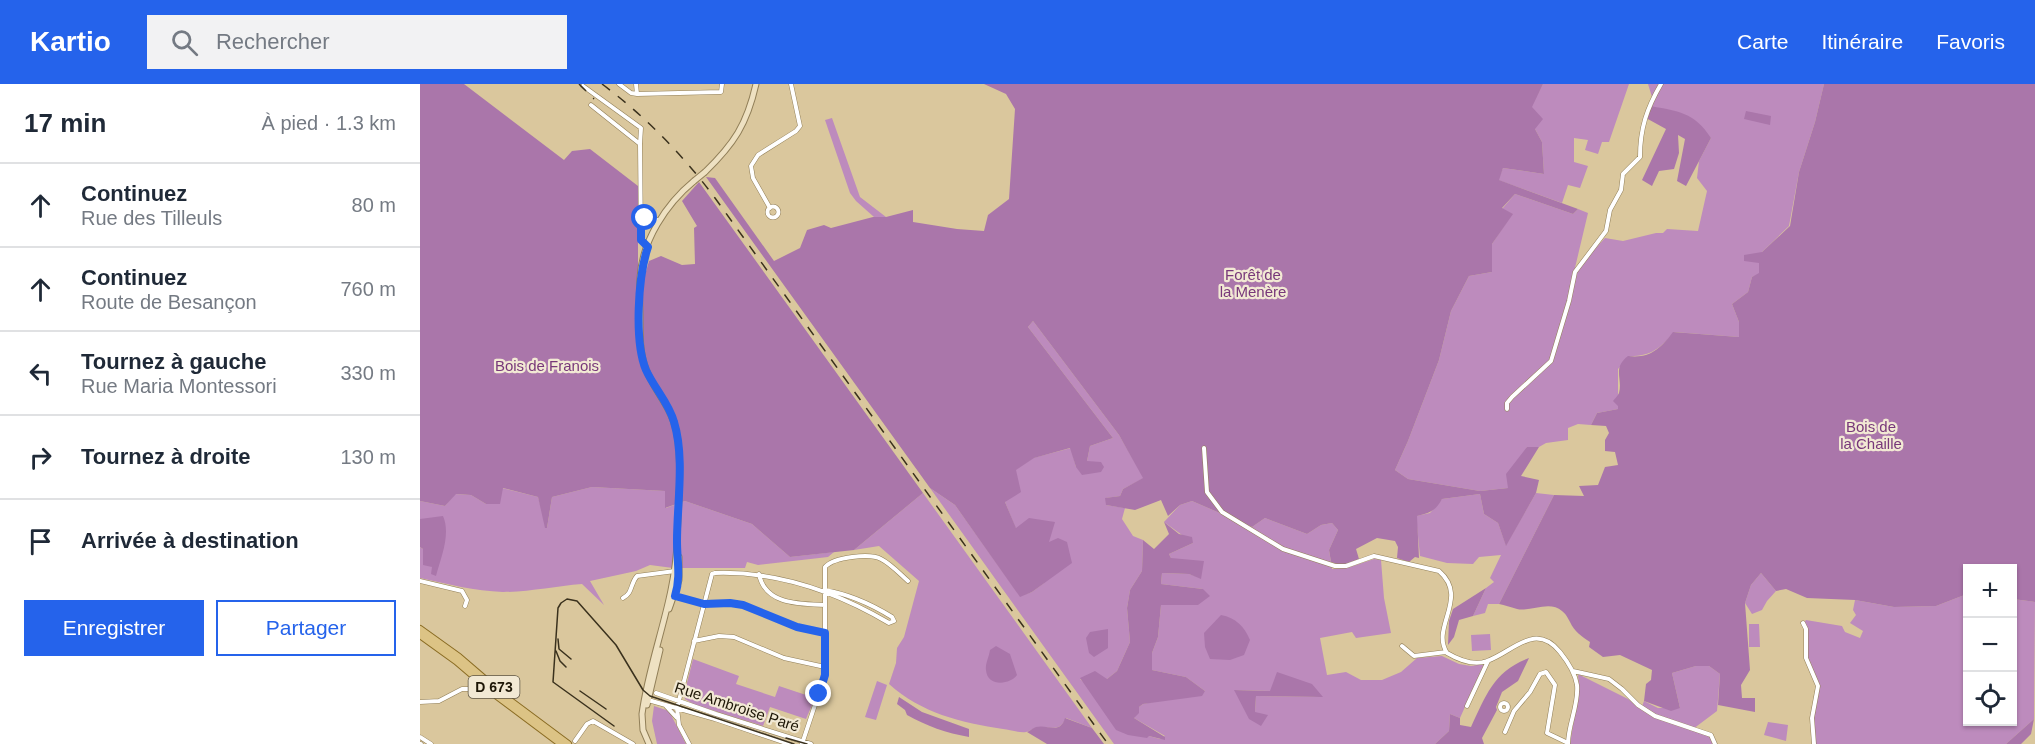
<!DOCTYPE html>
<html lang="fr">
<head>
<meta charset="utf-8">
<style>
  :root { --surface:#fff; --page:#f2f2f3; --text:#1f2937; --muted:#747a83; --line:#e0e1e3; --accent:#2563eb }
  body { margin:0; font-family:Arial,sans-serif; background:var(--page); color:var(--text) }
  .controls { position:absolute; right:18px; bottom:18px; display:grid; overflow:hidden; border-radius:0px; box-shadow:0 2px 4px #0004 }
  .controls button { width:54px; height:54px; display:grid; place-items:center; padding:0; border:0; border-bottom:2px solid var(--line); background:var(--surface); color:var(--text); font:30px sans-serif }
  .stop { position:absolute; width:18px; height:18px; margin:-14px; border:4px solid #2563eb; border-radius:50%; background:#fff }
  .stop.end { background:#2563eb; border-color:#fff; box-shadow:0 2px 6px #0008 }
  .list { margin:0; padding:0; list-style:none }
  h2 { display:flex; justify-content:space-between; align-items:center; height:78px; margin:0; padding:0 24px; font-size:26px }
  h2 small { font-size:20px; font-weight:400; color:var(--muted) }
  .list li { display:grid; grid-template-columns:39px 1fr auto; gap:18px; align-items:center; box-sizing:border-box; height:84px; padding:0 24px; border-top:2px solid var(--line) }
  .list b { display:block; font-size:22px; white-space:nowrap }
  .list p { margin:0; font-size:20px; white-space:nowrap; color:var(--muted) }
  .list em { font-size:20px; font-style:normal; color:var(--muted) }
  .actions { display:flex; gap:12px; padding:18px 24px }
  .actions a { flex:1; padding:14px 0; border:2px solid var(--accent); border-radius:0px; text-align:center; font-size:21px; color:var(--accent) }
  .actions .main { background:var(--accent); color:#fff }
  .icon { flex:none; width:33px; height:33px; fill:none; stroke:currentColor; stroke-width:2; stroke-linecap:round; stroke-linejoin:round }
  .map { position:relative; flex:none; width:1615px; height:660px; overflow:hidden }
  header { display:flex; align-items:center; gap:36px; box-sizing:border-box; height:84px; padding:0 30px; background:var(--accent); color:#fff }
  header strong { font-size:28px }
  nav { display:flex; gap:33px; margin-inline-start:auto; font-size:21px }
  .search { width:420px; height:54px; background:var(--page); display:flex; align-items:center; gap:15px; box-sizing:border-box; padding:0 21px; border-radius:0px; color:var(--muted); font-size:22px }
  main { display:flex }
  aside { flex:1; background:var(--surface) }
  .map>svg:first-child { display:block }
</style>
</head>
<body>
<header>
<strong>Kartio</strong>
<div class="search"><svg class="icon" aria-label="search" viewBox="0 0 24 24"><circle cx="10" cy="10" r="6"/><path d="M15 15l6 6"/></svg>Rechercher</div>
<nav><a>Carte</a><a>Itinéraire</a><a>Favoris</a></nav>
</header>
<main>
<aside>
<h2>17 min<small>À pied · 1.3 km</small></h2>
<ul class="list">
<li><svg class="icon" aria-label="ahead" viewBox="0 0 24 24"><path d="M12 20V5M6 11l6-6 6 6"/></svg><div><b>Continuez</b><p>Rue des Tilleuls</p></div><em>80 m</em></li>
<li><svg class="icon" aria-label="ahead" viewBox="0 0 24 24"><path d="M12 20V5M6 11l6-6 6 6"/></svg><div><b>Continuez</b><p>Route de Besançon</p></div><em>760 m</em></li>
<li><svg class="icon" aria-label="left" viewBox="0 0 24 24"><path d="M17 20v-9H6M10 6l-5 5 5 5"/></svg><div><b>Tournez à gauche</b><p>Rue Maria Montessori</p></div><em>330 m</em></li>
<li><svg class="icon" aria-label="right" viewBox="0 0 24 24"><path d="M7 20v-9h11M14 6l5 5-5 5"/></svg><div><b>Tournez à droite</b></div><em>130 m</em></li>
<li><svg class="icon" aria-label="arrive" viewBox="0 0 24 24"><path d="M6 21V4h12l-3 4 3 4H6"/></svg><div><b>Arrivée à destination</b></div></li>
</ul>
<div class="actions"><a class="main">Enregistrer</a><a>Partager</a></div>
</aside>
<div class="map">
<svg width="1615" height="660" viewBox="0 0 1615 660">
  <rect width="100%" height="100%" fill="#dac79d"/>
  <path fill="#bd8bbd" fill-rule="evenodd" d="M1123,0H1209L1189,58H1182L1178,70L1165,66L1168,56L1154,54V78L1168,82L1160,104L1148,101L1142,119L1078,96L1083,84L1124,90L1122,58L1115,45L1111,23Z
    M1228,0H1404L1395,38L1379,88L1369,142L1342,168L1339,179L1340,190L1332,193L1328,208L1312,220L1319,238V253L1254,248C1240,264 1232,272 1210,272L1198,285V325L1177,329L1171,341L1158,340L1148,344V356L1126,359L1119,363H1107L1088,404L1060,407L988,395L975,386L988,357L1019,276L1031,227L1049,192L1072,188V160L1092,130L1082,125L1095,110L1153,130L1158,125L1168,129L1154,188L1185,154L1203,157L1236,149H1243L1247,145L1278,147L1287,107L1277,94L1279,77L1291,54L1230,22L1232,13Z
    M412,34L440,113L466,133H454L436,117L430,109L405,36Z
    M613,237L699,351L724,394L703,405L700,412L686,414V421L705,424L702,435L713,452L723,456L722,487L710,506L707,524L710,558L697,587L687,595H660L729,652L740,655L745,652L714,634L719,623L723,620L785,607L766,593L732,586V569L738,553L741,521H778L783,505L741,500L742,489L769,490L781,494L751,474L749,470L773,459L744,438L760,421L772,417L832,443L845,434L887,450L901,441L912,439L918,446L909,466L912,485L927,484L954,475L961,476L964,514L971,549L936,554L932,548L900,554L907,591L926,588L941,596H962L981,588L997,574L1022,572L1039,580L1051,582L1064,580L1040,634L1030,630L1029,647L1015,660H694L510,404L535,421L600,512L612,508L624,499L629,459L596,445L585,418L595,386L613,374L651,364L656,383L667,377L670,362L693,354L608,243ZM815,606L851,607L903,613L836,612L835,628Z
    M172,403L245,407L246,424L265,417L332,440L370,473L414,468L408,473L338,481L327,478L325,484H253L230,481L216,487L170,497L184,521L162,500C136,502 109,508 83,508C55,507 27,500 0,494V463L3,465L16,491L2,436L0,435V417L25,422L35,410L51,411L66,420H79L82,404L118,413L127,444L132,413Z
    M503,409L672,644L646,634C640,648 631,643 619,643C614,643 611,647 606,648C600,649 590,646 583,645C542,639 501,629 469,600L476,579L477,564L484,553L499,497L459,462L434,466Z
    M1116,409L1134,411L1079,520H1068L1065,529L1053,532L1066,504L1074,498L1070,494L1081,471L1059,473L1053,480L1027,479L1000,472L996,432L1010,429L1022,415L1060,410L1064,430L1078,439L1086,461Z
    M1341,489L1356,507L1347,517L1342,526L1332,530L1325,519L1331,501Z
    M1547,510L1548,638H1592L1593,515L1615,518L1614,635L1586,660H1396L1393,634L1398,607L1386,569L1384,539L1386,536L1422,542L1425,548L1440,554L1443,547L1430,539L1436,531L1433,526L1435,516L1474,523L1516,522Z
    M1329,540H1339L1340,563H1329Z
    M1070,550L1071,566L1052,567L1051,551Z
    M273,575L319,592L316,600L355,613L359,602L395,614L386,635L350,623L343,642L275,621L265,615L264,611Z
    M1276,582H1289L1300,590L1297,627L1273,645L1290,652L1293,660H1150L1159,604L1158,590L1208,615L1221,625L1224,617L1238,624H1260L1252,589Z
    M457,597L467,601L456,636L445,633Z
    M234,622L249,627L266,660H237L232,637Z
    M1348,638L1368,641L1366,657L1344,651Z"/>
  <path fill="#aa76aa" d="M0,0H44L144,76L152,67L170,65L218,102V192L225,191L229,177L241,172L262,181L275,180L274,144L277,142L262,117L279,98L503,409L434,466L370,473L332,440L265,417L245,424V407L172,403L132,413L127,444H125L118,413L83,404L80,420H66L51,411L36,410L25,422L0,417Z
    M564,0H1123L1112,23L1123,35L1115,45L1122,58L1124,90L1083,84L1079,96L1158,125L1153,130L1095,110L1082,124L1093,130L1072,160V188L1049,192L1031,227L1019,276L988,357L975,386L988,395L1060,407L1088,404L1086,390L1107,363H1119L1101,392L1119,396L1116,409L1086,462L1078,439L1064,430L1060,410L1022,415C1016,427 1009,429 997,432L999,474L995,473L989,478L977,474L978,463L975,457L957,454L936,465L939,475L926,480H917L911,478L909,466L918,446L912,439L901,441L887,450L845,434L832,443L772,417L760,421L748,432L741,416L715,426L686,421L685,414L700,412L703,405L723,394L699,351L613,237L608,243L693,354L670,362L667,377L681,378L684,383L681,388L662,391L656,383L650,364L614,374L596,386L601,408L585,418L596,444L609,434L635,438L629,458L638,454L647,458L652,479L612,508L600,513L535,421L510,404L286,93L295,94L354,177L380,164L387,146L404,141L411,144L453,133H466L493,126V138L537,145L564,147L568,131L589,115L595,25L586,10Z
    M1404,0H1615V518L1593,515L1592,484H1548L1547,510L1516,522L1474,523L1435,516L1387,514L1366,505L1356,507L1341,489L1331,501L1325,519L1330,586L1321,601L1322,614H1335V628L1298,621L1300,590L1289,582H1276L1252,589L1260,624L1251,627L1224,617L1226,600L1231,596L1232,586L1200,571L1183,573L1169,563L1170,558C1162,553 1154,547 1150,538C1147,533 1147,531 1142,527C1130,516 1110,528 1097,525C1090,523 1085,521 1079,520L1134,411L1164,412L1159,402L1178,401L1185,383L1198,381L1195,368L1185,367V356L1189,349L1186,342L1171,341L1177,329L1198,325V322L1193,317C1195,314 1198,312 1199,309C1203,295 1192,284 1208,272C1230,275 1241,264 1253,248L1319,253V238L1312,220L1328,208L1332,193L1339,189V179L1324,177V171L1342,168L1370,142L1379,88L1395,38Z
    M1230,22C1258,27 1274,28 1291,54L1266,102L1257,97L1265,55L1258,51L1259,69L1254,85L1239,87L1232,102L1222,96L1246,45L1226,34Z
    M1326,27L1351,32L1350,41L1324,35Z
    M23,432C31,450 21,473 16,492L11,490L12,483L3,481V465L0,463V435Z
    M744,438L759,450L772,453L773,459L749,470L751,474L784,477L781,495L769,490L742,489L741,500L783,505L790,512L778,521H741L738,553L732,569V586L766,593L785,607L782,612L723,620L719,623V629L714,634L745,653V656L729,652L727,654L708,651L696,646L660,594L675,587L687,595L697,587L710,558L707,524L710,506L722,487L723,456L734,465L749,450Z
    M1066,504L1053,532L1039,536L1034,553L1028,561L1029,537L1033,525Z
    M801,531C816,534 824,542 830,556L824,571L810,576L790,575L785,563L784,549Z
    M688,545V564L674,573L669,569L666,554L670,548Z
    M576,562L590,570L597,591C590,601 567,603 566,586C565,580 569,573 570,566Z
    M1109,574L1098,597L1082,608L1076,623L1077,626L1062,654L1064,660H1015L1029,647L1030,630L1040,634V641L1051,643C1066,611 1074,587 1109,574Z
    M857,588L892,600L903,613L836,612L835,628L848,631L841,642L829,635L814,606L850,607Z
    M479,613L502,628L549,645V653C526,649 507,642 487,631L485,626L477,620Z
    M645,634L672,644L684,660H627L607,648C608,648 615,643 616,643C628,640 640,651 645,634Z
    M1614,635L1611,650L1601,660H1586Z"/>
  <g fill="none" stroke-linecap="round" stroke-linejoin="round">
    <g stroke="#917f58" stroke-width="5">
      <path id="minor" d="M199,0L211,9L217,10L301,8L302,0
        M216,0L217,10
        M163,2L221,44L220,60L221,156L228,163
        M171,21L220,60
        M347.5 128a5.5 5.5 0 1 1 11 0a5.5 5.5 0 1 1-11 0Z
        M350,124L333,94L331,82L338,71L376,47L380,42L371,0
        M221,131L232,137L239,136
        M1087,325V319L1092,313L1131,277L1149,217L1155,188L1186,147L1190,126L1201,106L1203,90L1220,73C1220,44 1227,24 1241,0
        M784,364L787,408L802,428L863,465L915,482H926L954,472L1019,487C1050,514 1010,543 1027,569C1039,576 1054,582 1067,577C1093,568 1115,537 1140,568C1148,578 1155,588 1157,601C1159,621 1148,640 1148,660
        M339,490C345,521 380,520 405,521
        M0,497L42,507L47,516L45,522
        M253,511L283,520L317,519L377,543L405,549
        M203,514C213,509 210,500 217,492L255,487
        M1383,539L1386,545V574L1398,602L1392,634L1394,660
        M274,557L299,552L314,553L364,574L405,583
        M982,562L994,572L1026,568
        M1153,587L1189,595L1202,605L1218,621L1235,632L1291,651L1295,660
        M236,609L296,630L391,660
        M228,616L295,635L369,660
        M0,618L19,617L42,605H50
        M1080 623a4 4 0 1 1 8 0a4 4 0 1 1-8 0Z
        M246,622L257,634
        M1047,622L1068,577
        M1085,648L1094,627L1110,608L1120,590L1126,588L1135,601L1127,649L1148,659
        M0,653L11,660
        M155,657L167,640L173,637L213,660
        M0,660H1
        M269,660L259,641L257,624L292,490L295,489C358,487 415,507 469,539L474,537L472,533C451,520 429,510 404,506
        M382,660L405,591V483C414,473 450,469 461,475C471,480 480,490 488,497"/>
    </g>
    <g stroke="#917f58" stroke-width="7">
      <path id="secondary" d="M285,88C314,60 327,40 336,0
        M249,525L259,496V473
        M227,621L240,566
        M229,660L223,646L222,630C230,571 256,515 257,456C258,424 263,376 256,346C251,323 234,307 226,285C220,270 220,252 220,235C220,222 219,208 220,194C222,157 246,120 274,97"/>
    </g>
    <g stroke="#8a6c23" stroke-width="8">
      <path id="primary" d="M0,545L39,573L89,616L148,660
        M0,551L36,577L77,612L141,660"/>
    </g>
    <use href="#minor" stroke="#fff" stroke-width="4"/>
    <use href="#secondary" stroke="#eee1c2" stroke-width="5"/>
    <use href="#primary" stroke="#dcc385" stroke-width="6"/>
    <path stroke="#3a311d" stroke-width="1.5" d="M138,555L139,565L151,575
      M136,567L140,577L146,583
      M160,607L186,625
      M194,642L133,598L138,524L141,519L147,515L157,517L196,561L223,606L230,612L374,660
      M366,654L387,660"/>
    <path stroke="#3a311d" stroke-width="1.5" stroke-dasharray="10 10" stroke-linecap="butt" d="M159,0L174,15
      M182,0C225,32 263,71 295,114L688,660"/>
    <g stroke="#917f58" stroke-width="7" stroke-linecap="butt">
      <path id="secondary-bridge" d="M274,97L285,88"/>
    </g>
    <use href="#secondary-bridge" stroke="#eee1c2" stroke-width="5"/>
  </g>
  <g fill="none" stroke-linecap="round" stroke-linejoin="round">
    <path stroke="#2563eb" stroke-width="8" d="M225,134L221,131V156L228,163C218,192 214,257 226,286C234,304 249,319 254,338C265,374 257,420 257,457C257,477 261,493 255,512L284,520L310,519L323,521L377,543L405,549V591L399,610"/>
  </g>
  <g text-anchor="middle" stroke-width="4.5" stroke-linejoin="round" paint-order="stroke">
    <rect fill="#f2e9d4" stroke="#5d5544" stroke-width="1.5" x="48.5" y="592" width="51" height="22" rx="4.5"/>
    <g font-size="14" font-weight="bold" fill="#1d1606">
      <text x="74" y="608">D 673</text>
    </g>
    <g font-size="15" fill="#78387a" stroke="#f2e9d4">
      <text x="833" y="196">Forêt de<tspan x="833" dy="17">la Menère</tspan></text>
      <text x="127" y="287">Bois de Franois</text>
      <text x="1451" y="348">Bois de<tspan x="1451" dy="17">la Chaille</tspan></text>
    </g>
    <g font-size="15" fill="#1d1606" stroke="#f2e9d4">
      <text transform="translate(317 623) rotate(18)" y="5">Rue Ambroise Paré</text>
    </g>
  </g>
</svg>
<div class="controls">
<button>+</button>
<button>−</button>
<button><svg class="icon" aria-label="locate" viewBox="0 0 24 24"><circle cx="12" cy="12" r="6"/><path d="M12 2v4M12 18v4M2 12h4M18 12h4"/></svg></button>
</div>
<div class="stop" style="left:225px;top:134px"></div>
<div class="stop end" style="left:399px;top:610px"></div>
</div>
</main>
</body>
</html>
